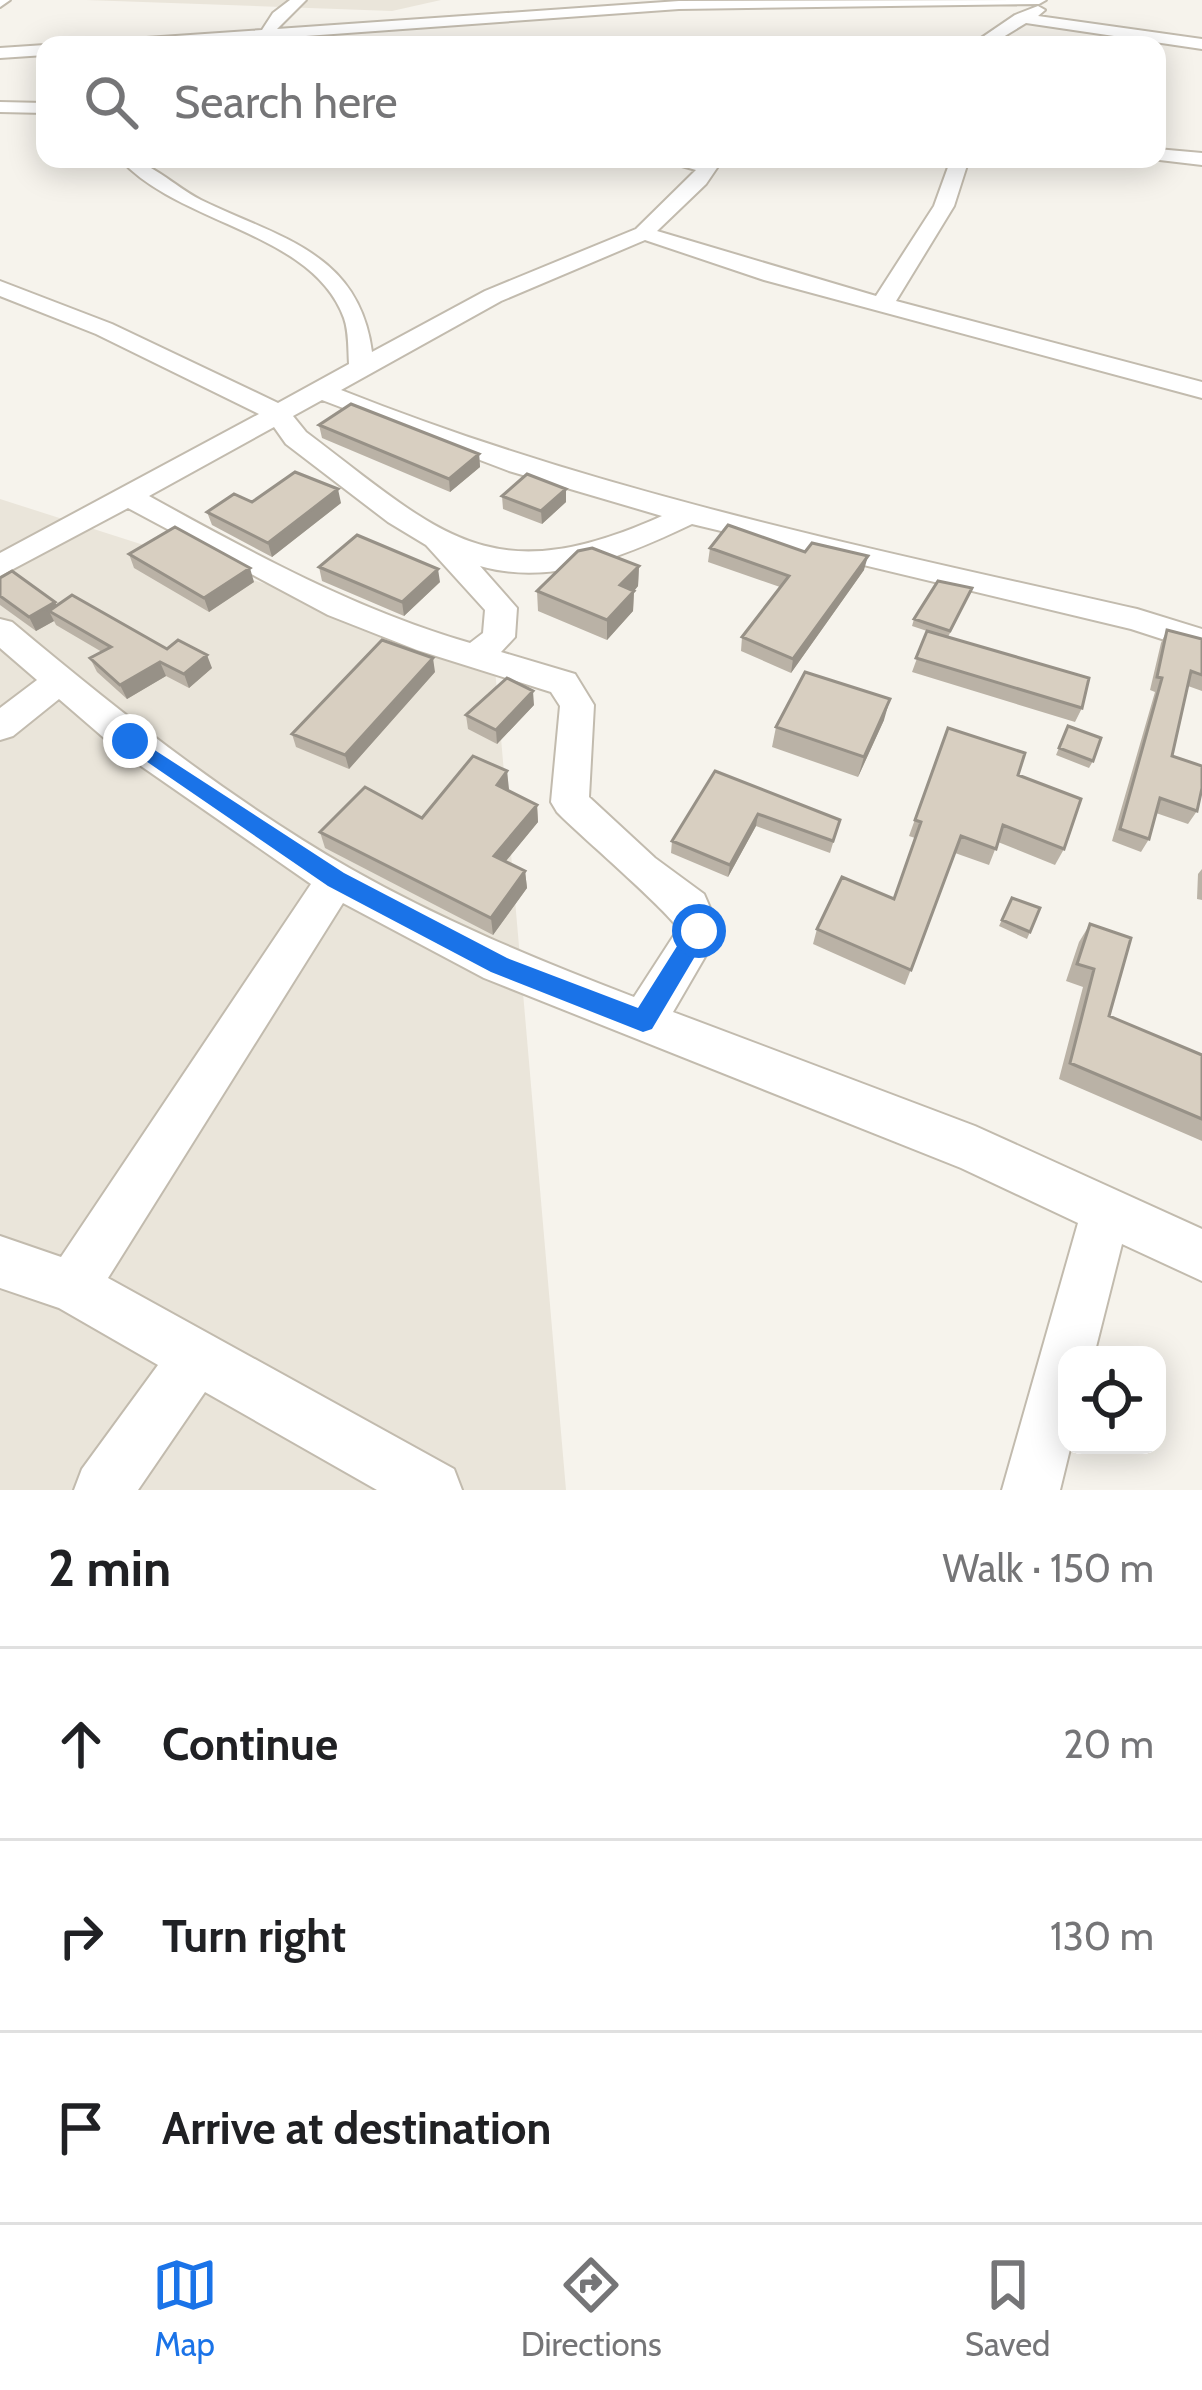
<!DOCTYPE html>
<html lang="en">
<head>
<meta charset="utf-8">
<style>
  :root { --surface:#fff; --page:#f6f6f6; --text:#202124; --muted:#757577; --line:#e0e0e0; --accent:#1a73e8 }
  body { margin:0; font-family:Cabin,sans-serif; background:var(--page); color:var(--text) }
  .controls { position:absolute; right:36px; bottom:36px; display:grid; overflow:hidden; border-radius:24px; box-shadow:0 6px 30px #0003 }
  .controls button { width:108px; height:108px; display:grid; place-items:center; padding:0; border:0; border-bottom:3px solid var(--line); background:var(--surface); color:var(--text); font:60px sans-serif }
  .stop { position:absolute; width:36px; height:36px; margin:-27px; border:9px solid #1a73e8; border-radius:50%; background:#fff }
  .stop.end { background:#1a73e8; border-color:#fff; box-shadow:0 3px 12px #0008 }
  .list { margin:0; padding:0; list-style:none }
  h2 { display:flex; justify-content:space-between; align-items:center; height:156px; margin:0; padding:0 48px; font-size:51px }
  h2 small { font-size:39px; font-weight:400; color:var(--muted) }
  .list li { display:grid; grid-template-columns:78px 1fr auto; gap:36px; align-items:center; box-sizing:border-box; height:192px; padding:0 48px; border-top:3px solid var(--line) }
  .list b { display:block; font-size:45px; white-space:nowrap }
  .list em { font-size:39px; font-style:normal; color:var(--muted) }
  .icon { flex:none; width:66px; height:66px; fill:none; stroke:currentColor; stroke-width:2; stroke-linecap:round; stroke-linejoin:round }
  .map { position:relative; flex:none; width:1202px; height:1490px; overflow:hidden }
  .search { position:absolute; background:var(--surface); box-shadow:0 6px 30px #0003; left:36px; right:36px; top:36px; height:132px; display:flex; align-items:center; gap:30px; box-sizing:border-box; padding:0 42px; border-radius:24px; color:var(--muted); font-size:45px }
  .sheet { height:732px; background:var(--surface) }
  nav { display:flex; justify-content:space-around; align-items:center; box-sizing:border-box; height:168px; border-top:3px solid var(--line); background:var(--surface); font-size:33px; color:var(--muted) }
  nav a { display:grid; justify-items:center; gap:6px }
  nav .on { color:var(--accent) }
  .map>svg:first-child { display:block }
</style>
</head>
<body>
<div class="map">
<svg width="1202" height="1490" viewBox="0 0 1202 1490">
  <rect width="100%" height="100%" fill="#f6f3ec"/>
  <path fill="#eae5da" d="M86,0H441L392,11Z
    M0,499L494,657L566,1490H0Z"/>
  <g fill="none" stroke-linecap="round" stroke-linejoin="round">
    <g stroke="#c2bbae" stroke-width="4">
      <path id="minor" d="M0,0H10L0,7Z
        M290,0H306L277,29L679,1L1046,0L1039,4L679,9L181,45H109L117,40L262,30L273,13Z
        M1038,6L1045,10L1038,16L1202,39V49L1026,23L990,45H971L1015,15Z
        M45,45V55L0,58V48Z
        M0,102L45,103V113L0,112Z
        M1157,149L1202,153V165L1151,159H1157Z
        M120,159C150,159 173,186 201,200C279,238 359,252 372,352L485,291L636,229L696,170L657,159H723L706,184L657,231L876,296L934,206L951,159H969L954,206L896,301L1202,382V398L764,280L645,240L501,301L341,390C599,493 867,548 1137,609L1202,629V652L1131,629L692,524C627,555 553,587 480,566L517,608L515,637L501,652L575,674L594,705L589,797L655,858L704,894L720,931L673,1012L975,1126L1202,1229V1281L1122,1244L1094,1355H1067V1445H1071L1060,1490H1002L1078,1223L961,1168L484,978L343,903L108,1278L454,1469L462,1490H377L205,1392L138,1490H74L82,1469L158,1365L59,1308L0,1288V1236L61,1257L311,884L118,750L59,699L13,736L0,740V708L37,680L0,648V619L12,622C118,711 229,799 351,869C441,920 537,960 634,997L678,929C673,915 576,832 557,812L551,802L560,706L551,692L417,650L328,615L128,508L0,576V553L259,414L96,334L0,296V281L112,324L278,403L349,364C348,350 349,332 344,318C312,231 179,225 120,159ZM322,400L509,471L662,516C490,593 442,535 306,432L293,416ZM274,427L286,444L388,522L426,545L485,610L483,633L470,643C356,610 252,553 149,496Z"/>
    </g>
    <use href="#minor" fill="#fff" fill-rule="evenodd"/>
  </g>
  <path fill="#bab2a6" d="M319,425L479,454L480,467L450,492L322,438Z
    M502,496L566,502L542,524L503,509Z
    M252,502L341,503L272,557L212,525L207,512Z
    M710,548L805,552L864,570L791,673L741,651L742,637L780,587L708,562Z
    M129,554L254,582L209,612L134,568Z
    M639,566L638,586L634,591L633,611L607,640L538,611L537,591Z
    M319,567L440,582L404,616L322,581Z
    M0,578L55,602L57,606L212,668L189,688L166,676L127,699L97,672L90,658L102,652L56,625L54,621L36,631L0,605Z
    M972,588L948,637L1082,708L1075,722L912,672L927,631L912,626L914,619Z
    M1167,630L1202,639V691L1188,686L1172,756L1197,811L1188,824L1156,813L1149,839L1141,852L1112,841L1155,692L1150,690L1161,643Z
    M435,672L349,769L296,747L292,734Z
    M534,705L497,744L468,729L466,715Z
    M884,720L858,777L772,747L776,727Z
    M1068,726L1093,761L1089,768L1056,755Z
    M948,728L1018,775L1064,849L1055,865L998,842L989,865L955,853L905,985L813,944L817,929L894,899L915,838L909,836Z
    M507,771L508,790L537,805L538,822L506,861L525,871L527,888L493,935L325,848L320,832L422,818Z
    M715,771L840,820L830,853L756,826L728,877L671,853L672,841Z
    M1202,869V900L1197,899L1198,874Z
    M1012,898L1040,908L1027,939L999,926Z
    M1090,924L1109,1016L1202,1055V1141L1059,1079L1083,987L1066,981L1079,942Z"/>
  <path fill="#979187" d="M479,454L480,467L450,492L449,479Z
    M338,489L341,503L272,557L268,543Z
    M566,489V502L542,524L541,511Z
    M868,556L864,570L791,673L793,659Z
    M639,566L638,586L634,591L633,611L607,640V620L620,585Z
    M250,568L254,582L209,612L204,598Z
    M438,569L440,582L404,616L402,602Z
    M55,602L62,616L49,611L54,621L36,631L29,617Z
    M207,655L212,668L189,688L184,674Z
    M433,658L435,672L349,769L345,755Z
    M160,662L166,676L127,699L120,685Z
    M533,691L534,705L497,744L496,730Z
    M890,699L884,720L858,777L864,757Z
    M507,771L509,789L499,802L497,785Z
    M537,805L538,822L496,873L494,856Z
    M758,814L756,826L728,877L730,865Z
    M525,871L527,888L493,935L491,918Z"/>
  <path fill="#d8cfc1" stroke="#979187" stroke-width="3" d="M351,404L479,454L449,479L319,425Z
    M295,472L338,489L268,543L207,512L234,494L252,502Z
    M527,474L566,489L541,511L502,496Z
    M728,525L805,552L812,543L868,556L793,659L742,637L789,576L710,548Z
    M175,527L250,568L204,598L129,554Z
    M357,535L438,569L402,602L319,567Z
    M592,548L639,566L620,585L634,591L607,620L537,591L578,551Z
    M12,571L55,602L29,617L0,596V578Z
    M938,581L972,588L950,631L914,619Z
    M72,595L167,649L178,640L207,655L184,674L160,662L120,685L90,658L111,647L49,611Z
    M1167,630L1202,639V675L1191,671L1172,756L1202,766V788L1197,811L1160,798L1149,839L1120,829L1162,678L1157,677Z
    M927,631L1089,678L1082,708L916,658Z
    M382,640L433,658L345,755L292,734Z
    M805,672L890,699L864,757L776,727Z
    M507,678L533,691L496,730L466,715Z
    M1068,726L1101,738L1093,761L1059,748Z
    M948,728L1025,753L1018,775L1081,799L1064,849L1003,825L996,849L961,836L911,970L817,929L842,877L894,899L921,822L915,820Z
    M473,756L507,771L497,785L537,805L494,856L525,871L491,918L320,832L365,787L422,818Z
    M715,771L840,820L833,841L758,814L730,865L672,841Z
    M1012,898L1040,908L1030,932L1002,920Z
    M1090,924L1131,938L1109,1016L1202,1055V1119L1070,1063L1094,969L1077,964Z"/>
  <path fill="#1a73e8" d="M130,734L344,873L507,958L638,1008L691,924L699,922L710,931L652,1029L643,1032L491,972L328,886L124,746L121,741Z"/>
</svg>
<div class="controls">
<button><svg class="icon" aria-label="locate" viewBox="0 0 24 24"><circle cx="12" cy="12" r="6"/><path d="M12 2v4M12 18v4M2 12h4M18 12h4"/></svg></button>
</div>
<div class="stop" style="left:699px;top:931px"></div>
<div class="stop end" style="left:130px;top:741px"></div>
<div class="search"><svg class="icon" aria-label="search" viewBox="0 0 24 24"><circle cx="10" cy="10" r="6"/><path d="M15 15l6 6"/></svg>Search here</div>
</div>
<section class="sheet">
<h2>2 min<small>Walk · 150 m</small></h2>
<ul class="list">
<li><svg class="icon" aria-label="ahead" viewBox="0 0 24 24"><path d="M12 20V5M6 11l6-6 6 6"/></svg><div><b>Continue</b></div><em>20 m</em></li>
<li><svg class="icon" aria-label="right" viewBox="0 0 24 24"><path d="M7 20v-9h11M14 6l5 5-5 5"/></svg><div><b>Turn right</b></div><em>130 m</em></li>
<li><svg class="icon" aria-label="arrive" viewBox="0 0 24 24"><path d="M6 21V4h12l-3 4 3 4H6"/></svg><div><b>Arrive at destination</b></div></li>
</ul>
</section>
<nav>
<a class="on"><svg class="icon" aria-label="map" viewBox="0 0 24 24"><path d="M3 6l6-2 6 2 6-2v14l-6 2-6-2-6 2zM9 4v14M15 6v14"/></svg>Map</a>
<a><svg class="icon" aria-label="directions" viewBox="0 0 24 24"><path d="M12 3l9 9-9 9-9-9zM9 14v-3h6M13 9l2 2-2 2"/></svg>Directions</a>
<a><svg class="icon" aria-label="saved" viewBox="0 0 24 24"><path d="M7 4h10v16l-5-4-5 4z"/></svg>Saved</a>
</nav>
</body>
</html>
